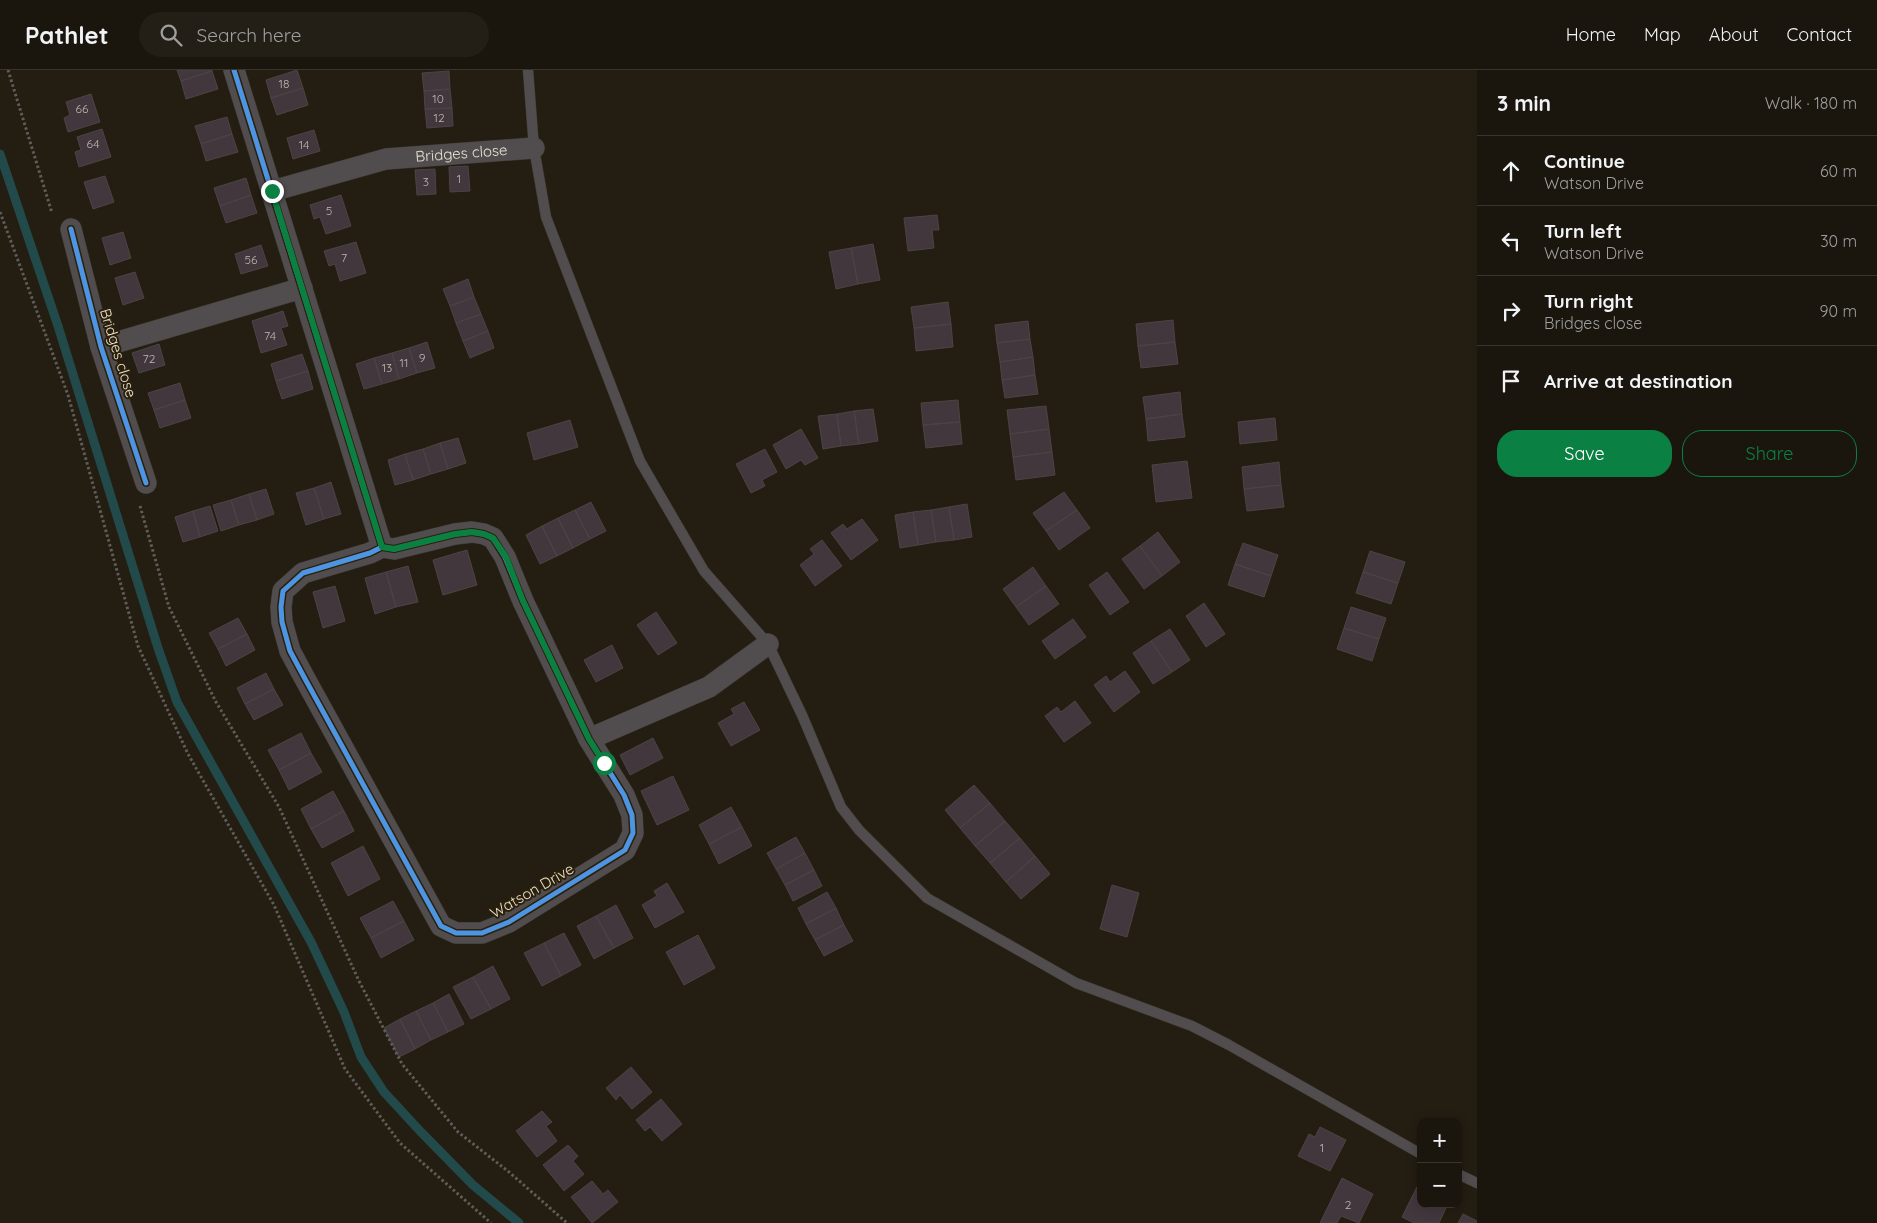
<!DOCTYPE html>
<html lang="en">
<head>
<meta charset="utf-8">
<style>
  :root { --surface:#1a160e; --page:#231f17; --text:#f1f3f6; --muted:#9f9f9e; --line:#38352e; --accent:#0b8043 }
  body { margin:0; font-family:Quicksand,sans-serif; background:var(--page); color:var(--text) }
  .controls { position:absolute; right:15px; bottom:15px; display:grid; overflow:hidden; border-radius:10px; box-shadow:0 2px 12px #0003 }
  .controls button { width:45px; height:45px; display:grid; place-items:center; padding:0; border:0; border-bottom:1px solid var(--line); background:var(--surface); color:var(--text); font:25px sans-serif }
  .stop { position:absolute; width:15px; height:15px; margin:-11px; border:4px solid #0b8043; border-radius:50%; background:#fff }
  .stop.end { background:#0b8043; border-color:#fff; box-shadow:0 1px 5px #0008 }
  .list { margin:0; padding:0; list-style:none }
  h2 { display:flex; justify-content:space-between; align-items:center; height:65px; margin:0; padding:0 20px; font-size:21px }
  h2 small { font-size:16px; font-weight:400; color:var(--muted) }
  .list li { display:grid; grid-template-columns:32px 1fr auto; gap:15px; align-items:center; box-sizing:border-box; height:70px; padding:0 20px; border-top:1px solid var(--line) }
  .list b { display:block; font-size:19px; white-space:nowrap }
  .list p { margin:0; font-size:16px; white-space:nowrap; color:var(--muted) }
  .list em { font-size:16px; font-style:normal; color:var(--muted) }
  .actions { display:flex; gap:10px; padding:15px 20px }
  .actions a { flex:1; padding:11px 0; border:1px solid var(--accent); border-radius:20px; text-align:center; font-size:18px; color:var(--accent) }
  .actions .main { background:var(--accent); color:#fff }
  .icon { flex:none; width:28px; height:28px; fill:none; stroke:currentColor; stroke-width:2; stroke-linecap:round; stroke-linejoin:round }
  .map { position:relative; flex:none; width:1477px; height:1153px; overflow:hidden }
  header { display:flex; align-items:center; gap:30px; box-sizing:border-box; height:70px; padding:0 25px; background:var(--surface); border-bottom:1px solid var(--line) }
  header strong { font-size:24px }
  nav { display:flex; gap:28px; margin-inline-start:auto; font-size:18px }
  .search { width:350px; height:45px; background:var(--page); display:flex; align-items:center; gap:12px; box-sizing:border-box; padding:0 18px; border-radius:28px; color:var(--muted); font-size:19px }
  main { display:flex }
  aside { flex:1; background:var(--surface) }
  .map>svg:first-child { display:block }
</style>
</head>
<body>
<header>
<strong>Pathlet</strong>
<div class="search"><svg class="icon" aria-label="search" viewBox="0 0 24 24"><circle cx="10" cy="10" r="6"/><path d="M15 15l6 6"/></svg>Search here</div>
<nav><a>Home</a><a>Map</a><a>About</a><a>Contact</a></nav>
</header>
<main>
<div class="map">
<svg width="1477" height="1153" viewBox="0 0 1477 1153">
  <rect width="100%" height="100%" fill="#231d12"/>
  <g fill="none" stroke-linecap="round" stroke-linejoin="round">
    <path stroke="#224a4a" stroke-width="9" d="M0,84L58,256L158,578L177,632L311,872L344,942L361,987L384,1022L420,1061L473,1115L519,1153"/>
  </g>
  <path fill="#43373e" stroke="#4a4544" d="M177,0H212V1L181,11Z
    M297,0L303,18L271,28L266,10Z
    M212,1L218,19L186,29L181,11Z
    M449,1L450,19L424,21L422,3Z
    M303,18L308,35L277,45L271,28Z
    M450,19L452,38L425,39L424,21Z
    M91,24L100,52L68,62L64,48L70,45L66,32Z
    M452,38L453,56L427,58L425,39Z
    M227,47L232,64L201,74L195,56Z
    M102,59L111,87L79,97L75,82L81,80L77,67Z
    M314,60L320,81L293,89L287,68Z
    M232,64L238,82L206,91L201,74Z
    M468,96L470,121L450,122L449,97Z
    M435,99L436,124L417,125L415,100Z
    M105,106L114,132L93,139L84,112Z
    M246,108L251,125L220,136L214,118Z
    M251,125L257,143L226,153L220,136Z
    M341,125L351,156L326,164L320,147L314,149L310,135Z
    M937,145L939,160H932L934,178L908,181L904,148Z
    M123,162L131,188L110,195L102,168Z
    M356,172L366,203L340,211L335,194L329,196L324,181Z
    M873,174L880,210L858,214L851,178Z
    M261,175L268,196L241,204L235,184Z
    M851,178L858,214L836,219L829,182Z
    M135,202L144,228L123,235L115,208Z
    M468,209L474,227L450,236L443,219Z
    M474,227L481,244L456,253L450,236Z
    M948,232L951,254L914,258L911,237Z
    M283,241L288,256L281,258L287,275L261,283L252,251Z
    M481,244L488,261L463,271L456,253Z
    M1173,250L1175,272L1138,276L1136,254Z
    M1028,251L1030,269L997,273L995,255Z
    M951,254L953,277L916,281L914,258Z
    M488,261L494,278L470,288L463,271Z
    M1030,269L1033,287L1000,292L997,273Z
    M427,272L435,298L417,303L409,278Z
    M1175,272L1178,294L1141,298L1138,276Z
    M159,274L165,295L139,303L132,283Z
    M409,278L417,303L399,309L392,283Z
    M392,283L399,309L382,314L374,288Z
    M302,284L308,301L276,311L271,294Z
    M1033,287L1035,305L1002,310L1000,292Z
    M374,288L382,314L364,319L356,294Z
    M308,301L313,319L282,329L276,311Z
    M1035,305L1038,324L1005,328L1002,310Z
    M180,313L185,330L154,340L148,323Z
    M1180,322L1182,344L1146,349L1143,327Z
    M185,330L191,348L160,358L154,340Z
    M958,330L960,352L923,355L921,333Z
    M1046,336L1049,359L1010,364L1007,340Z
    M873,339L878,371L859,374L854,341Z
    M854,341L859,374L841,376L837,344Z
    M837,344L841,376L823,379L818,346Z
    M1182,344L1185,367L1148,371L1146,349Z
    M1275,348L1277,370L1240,374L1238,352Z
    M570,350L578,377L534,390L527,363Z
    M960,352L962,374L926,378L923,355Z
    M801,359L818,388L805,395L801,390L786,399L773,375Z
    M1049,359L1052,382L1013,387L1010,364Z
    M458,368L466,393L448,399L440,373Z
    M440,373L448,399L431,404L423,379Z
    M423,379L431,404L413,410L405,384Z
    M765,379L777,402L762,410L765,416L751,423L736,394Z
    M1052,382L1055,405L1016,410L1013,387Z
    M405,384L413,410L395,415L388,390Z
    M1187,391L1192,428L1156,432L1152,395Z
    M1279,392L1281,415L1244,419L1242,397Z
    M331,412L341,444L324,449L314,418Z
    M1281,415L1284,437L1247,441L1244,419Z
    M314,418L324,449L306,455L296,423Z
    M266,419L274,444L257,450L249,424Z
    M1064,422L1077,440L1046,461L1033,443Z
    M249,424L257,450L239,455L231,430Z
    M231,430L239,455L221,461L213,435Z
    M591,432L606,461L590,469L575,440Z
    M967,434L972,467L954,470L949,437Z
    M210,436L218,461L200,467L193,441Z
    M949,437L954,470L936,472L931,440Z
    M575,440L590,469L573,478L558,448Z
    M931,440L936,472L918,475L913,442Z
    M1077,440L1090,458L1059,480L1046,461Z
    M193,441L200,467L183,472L175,447Z
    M913,442L918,475L900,478L895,445Z
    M558,448L573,478L557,486L542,456Z
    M862,449L878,470L851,490L831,463L843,454L847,459Z
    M542,456L557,486L540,494L526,465Z
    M1158,462L1180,492L1162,506L1140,476Z
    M822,470L842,496L815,516L800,495L814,484L810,479Z
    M1243,473L1278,485L1271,506L1235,494Z
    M1140,476L1162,506L1144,519L1122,489Z
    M467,480L477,515L443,525L433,490Z
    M1370,481L1405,492L1398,513L1363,502Z
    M1235,494L1271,506L1264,527L1228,515Z
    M408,496L418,532L396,537L386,502Z
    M1033,497L1046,516L1016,537L1003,519Z
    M386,502L396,537L375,544L365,508Z
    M1107,502L1129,532L1110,545L1089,515Z
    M1363,502L1398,513L1391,534L1356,523Z
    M335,516L345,551L323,558L313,522Z
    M1046,516L1059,534L1029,555L1016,537Z
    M1204,533L1225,564L1206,577L1186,546Z
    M1351,537L1386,548L1379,569L1344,558Z
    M656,542L677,573L658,585L637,555Z
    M238,548L247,564L218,579L209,563Z
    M1073,549L1086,567L1055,589L1042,571Z
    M1344,558L1379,569L1372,591L1337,579Z
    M1170,559L1190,590L1172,602L1151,571Z
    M247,564L255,580L226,596L218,579Z
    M1151,571L1172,602L1153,614L1133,583Z
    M612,575L623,598L596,612L584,590Z
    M1125,601L1140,622L1114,642L1094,615L1106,606L1110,612Z
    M266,603L274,619L245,634L237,618Z
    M274,619L283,635L254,650L245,634Z
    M1075,631L1091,653L1064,672L1045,646L1057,637L1061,642Z
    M744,632L760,660L731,676L718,653L734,644L731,639Z
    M301,663L311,683L279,700L268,680Z
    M653,668L663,688L630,705L620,685Z
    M311,683L322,702L289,720L279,700Z
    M673,706L689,740L657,755L641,721Z
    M974,715L990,733L960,758L945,740Z
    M333,721L344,741L311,759L301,739Z
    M990,733L1005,751L975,776L960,758Z
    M731,737L742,757L709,774L699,755Z
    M344,741L354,761L322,778L311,759Z
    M1005,751L1020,768L990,793L975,776Z
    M742,757L752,776L719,794L709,774Z
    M796,767L805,783L776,799L767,783Z
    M1020,768L1035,786L1006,812L990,793Z
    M363,776L380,809L348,826L331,793Z
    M805,783L814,800L785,815L776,799Z
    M1035,786L1050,804L1021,829L1006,812Z
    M814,800L822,816L793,831L785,815Z
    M667,813L684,842L655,858L642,835L657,826L654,821Z
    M1112,815L1139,823L1127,867L1100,859Z
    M827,822L836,838L806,854L798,838Z
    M393,831L404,851L371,868L360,848Z
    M616,835L633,868L614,878L596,846Z
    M836,838L844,855L815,870L806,854Z
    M596,846L614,878L594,889L577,856Z
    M404,851L414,870L381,888L371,868Z
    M844,855L853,871L824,886L815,870Z
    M564,863L581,895L561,906L544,873Z
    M698,865L715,898L684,915L666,882Z
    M544,873L561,906L542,916L524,883Z
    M493,896L510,929L491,939L473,907Z
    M473,907L491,939L471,949L453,917Z
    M449,924L464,954L448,962L433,933Z
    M433,933L448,962L431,970L416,941Z
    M416,941L431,970L415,979L400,949Z
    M400,949L415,979L399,987L384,958Z
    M631,997L652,1022L632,1039L620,1025L616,1030L606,1018Z
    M661,1029L682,1054L662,1071L650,1057L645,1061L636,1050Z
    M542,1041L552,1052L546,1056L557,1071L537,1087L516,1061Z
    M1320,1057L1346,1070L1330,1101L1298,1086L1309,1064L1315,1067Z
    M568,1075L578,1086L573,1091L584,1104L564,1121L543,1095Z
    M1342,1108L1373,1124L1359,1153L1341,1146L1337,1153H1320Z
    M592,1111L603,1124L608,1120L618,1132L592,1153L571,1127Z
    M1417,1117L1421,1118V1134H1448L1439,1153H1414L1402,1147Z
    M1463,1144L1477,1151V1153H1458Z"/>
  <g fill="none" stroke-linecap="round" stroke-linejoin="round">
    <g stroke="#3d382f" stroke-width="11">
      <path id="lane" d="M528,0L534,78L546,147L640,391L704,501L768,574L802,645L841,737L859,760L927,828L1076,913L1192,956L1229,975L1421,1084
        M1458,1104L1477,1113"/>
    </g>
    <g stroke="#3d382f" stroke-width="22">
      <g id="street">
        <path d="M234,0L382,477"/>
        <path id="s1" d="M272,121L386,89L534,78"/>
        <path d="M71,159L101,277L146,413"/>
        <path d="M101,277L302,218"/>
        <path d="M472,462L484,464L493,468L505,487L523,531L589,669L624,725L632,745L633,763L625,780L509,852L482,863H456L441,856L304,607L290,581L282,552L281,537L283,521L303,503L370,483L382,477L394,479L455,464Z"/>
        <path d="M589,669L709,617L768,574"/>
      </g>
    </g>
    <path stroke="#5f5c59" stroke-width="3" stroke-dasharray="2.5 2.5" stroke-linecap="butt" d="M8,0L52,143
      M0,142L68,325L138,576L188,684L274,835L345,999L400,1073L491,1153
      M140,436L169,537L216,632L279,737L359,911L402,994L458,1062L509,1102L567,1153"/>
    <use href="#lane" stroke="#514d4e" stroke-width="10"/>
    <use href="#street" stroke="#514d4e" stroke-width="21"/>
    <g stroke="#2b200a" stroke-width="8">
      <path id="cycleway" d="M234,0L382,477
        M71,159L101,277L146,413
        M472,462L484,464L493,468L505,487L523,531L589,669L624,725L632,745L633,763L625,780L509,852L482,863H456L441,856L304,607L290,581L282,552L281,537L283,521L303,503L370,483L382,477L394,479L455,464Z"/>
    </g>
    <use href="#cycleway" stroke="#4d94e3" stroke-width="5"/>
  </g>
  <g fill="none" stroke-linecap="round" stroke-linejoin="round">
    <path stroke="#0b8043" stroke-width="6" d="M272,121L382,477L394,479L455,464L472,462L484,464L493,468L506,487L523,531L589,669L604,693"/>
  </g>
  <g text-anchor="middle" stroke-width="4" stroke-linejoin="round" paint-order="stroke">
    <g font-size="12" fill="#bfb6ae">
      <text x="284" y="18">18</text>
      <text x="438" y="33">10</text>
      <text x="82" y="43">66</text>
      <text x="439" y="52">12</text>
      <text x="93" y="78">64</text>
      <text x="304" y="79">14</text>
      <text x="459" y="113">1</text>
      <text x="426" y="116">3</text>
      <text x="329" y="145">5</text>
      <text x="344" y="192">7</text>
      <text x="251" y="194">56</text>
      <text x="270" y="270">74</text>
      <text x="422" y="292">9</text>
      <text x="149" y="293">72</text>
      <text x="404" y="297">11</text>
      <text x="387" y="302">13</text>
      <text x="1322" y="1082">1</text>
      <text x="1348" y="1139">2</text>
    </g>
    <g font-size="15" fill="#e8e1d3" stroke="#2b200a">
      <text dy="5" stroke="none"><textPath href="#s1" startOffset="194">Bridges close</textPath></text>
      <text transform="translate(118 283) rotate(73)" y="5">Bridges close</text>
      <text transform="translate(532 821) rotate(-30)" y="5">Watson Drive</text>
    </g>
  </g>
</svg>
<div class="controls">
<button>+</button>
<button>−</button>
</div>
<div class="stop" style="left:604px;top:693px"></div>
<div class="stop end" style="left:272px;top:121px"></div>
</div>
<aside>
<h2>3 min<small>Walk · 180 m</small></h2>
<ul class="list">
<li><svg class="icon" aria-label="ahead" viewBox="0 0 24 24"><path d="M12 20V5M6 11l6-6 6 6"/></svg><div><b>Continue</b><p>Watson Drive</p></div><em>60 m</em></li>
<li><svg class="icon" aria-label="left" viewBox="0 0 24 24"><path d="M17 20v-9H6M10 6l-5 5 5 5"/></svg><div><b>Turn left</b><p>Watson Drive</p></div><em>30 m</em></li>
<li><svg class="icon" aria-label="right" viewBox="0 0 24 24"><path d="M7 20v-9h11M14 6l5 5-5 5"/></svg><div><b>Turn right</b><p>Bridges close</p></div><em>90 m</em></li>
<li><svg class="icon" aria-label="arrive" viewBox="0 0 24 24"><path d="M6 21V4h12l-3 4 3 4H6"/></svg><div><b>Arrive at destination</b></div></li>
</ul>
<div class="actions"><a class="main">Save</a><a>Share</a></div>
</aside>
</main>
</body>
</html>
